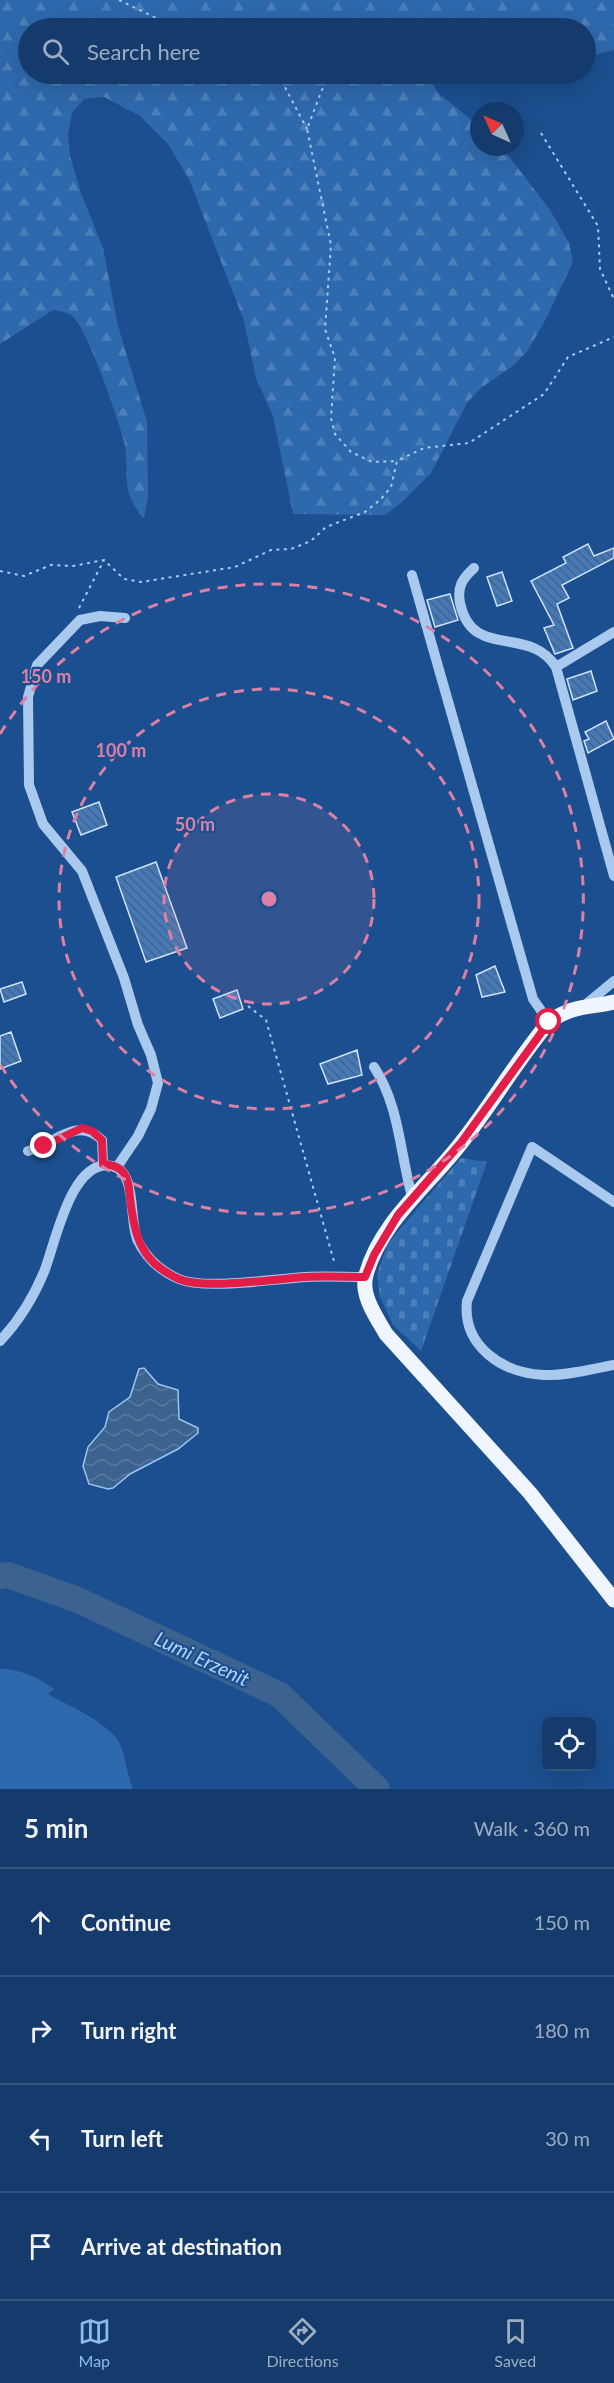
<!DOCTYPE html>
<html lang="en">
<head>
<meta charset="utf-8">
<style>
  :root { --surface:#143b6b; --page:#214673; --text:#f1f3f6; --muted:#9dadc1; --line:#33557e; --accent:#90b9f0 }
  body { margin:0; font-family:Lato,sans-serif; background:var(--page); color:var(--text) }
  .controls { position:absolute; right:18px; bottom:18px; display:grid; overflow:hidden; border-radius:9px; box-shadow:0 6px 24px #0002 }
  .controls button { width:54px; height:54px; display:grid; place-items:center; padding:0; border:0; border-bottom:2px solid var(--line); background:var(--surface); color:var(--text); font:30px sans-serif }
  .compass { position:absolute; left:470px; top:102px; width:54px; height:54px; border-radius:50%; background:var(--surface); box-shadow:0 6px 24px #0002; rotate:315deg }
  .stop { position:absolute; width:18px; height:18px; margin:-14px; border:4px solid #e11d48; border-radius:50%; background:#fff }
  .stop.end { background:#e11d48; border-color:#fff; box-shadow:0 2px 6px #0008 }
  .list { margin:0; padding:0; list-style:none }
  h2 { display:flex; justify-content:space-between; align-items:center; height:78px; margin:0; padding:0 24px; font-size:26px }
  h2 small { font-size:20px; font-weight:400; color:var(--muted) }
  .list li { display:grid; grid-template-columns:39px 1fr auto; gap:18px; align-items:center; box-sizing:border-box; height:108px; padding:0 24px; border-top:2px solid var(--line) }
  .list b { display:block; font-size:22px; white-space:nowrap }
  .list em { font-size:20px; font-style:normal; color:var(--muted) }
  .icon { flex:none; width:33px; height:33px; fill:none; stroke:currentColor; stroke-width:2; stroke-linecap:round; stroke-linejoin:round }
  .map { position:relative; flex:none; width:614px; height:1789px; overflow:hidden }
  .search { position:absolute; background:var(--surface); box-shadow:0 6px 24px #0002; left:18px; right:18px; top:18px; height:66px; display:flex; align-items:center; gap:15px; box-sizing:border-box; padding:0 21px; border-radius:33px; color:var(--muted); font-size:22px }
  .sheet { height:510px; background:var(--surface) }
  nav { display:flex; justify-content:space-around; align-items:center; box-sizing:border-box; height:84px; border-top:2px solid var(--line); background:var(--surface); font-size:16px; color:var(--muted) }
  nav a { display:grid; justify-items:center; gap:3px }
  nav .on { color:var(--accent) }
  .map>svg:first-child { display:block }
</style>
</head>
<body>
<div class="map">
<svg width="614" height="1789" viewBox="0 0 614 1789">
  <defs>
    <pattern id="forest-firs" width="22" height="20" patternUnits="userSpaceOnUse" patternTransform="scale(1.5)"><rect width="22" height="20" fill="#2e69ad"/><path d="M5 1l3.5 6h-7zM16 11l3.5 6h-7z" fill="#4d80b9"/></pattern>
    <pattern id="cemetery-stones" width="16" height="16" patternUnits="userSpaceOnUse" patternTransform="scale(1.5)"><rect width="16" height="16" fill="#2e69ad"/><path d="M2 7V4a2 2 0 0 1 4 0v3zM10 15v-3a2 2 0 0 1 4 0v3z" fill="#4d80b9"/></pattern>
    <pattern id="water-waves" width="16" height="10" patternUnits="userSpaceOnUse" patternTransform="scale(1.5)"><rect width="16" height="10" fill="#3c6290"/><path d="M0 5q4-4 8 0t8 0" fill="none" stroke="#597aa1"/></pattern>
    <pattern id="building-back-hatch" width="6" height="6" patternUnits="userSpaceOnUse" patternTransform="scale(1.5)"><rect width="6" height="6" fill="#4478b7"/><path d="M-1 5l2 2M0 0l6 6M5-1l2 2" fill="none" stroke="#486282"/></pattern>
  </defs>
  <rect width="100%" height="100%" fill="#1b4f8f"/>
  <path fill="#2e69ad" d="M0,1669C17,1668 40,1678 54,1689L48,1694C67,1705 110,1723 120,1744C126,1758 127,1775 133,1789H0Z"/>
  <path fill="url(#forest-firs)" d="M0,0H614V50L586,57V28H449L435,20L429,28H28V74H427L438,93L479,126V147H502L550,210L569,243L573,262L547,317L527,352L513,366L481,388L467,403L431,473L402,502L385,515L293,514L273,416L256,378L244,321L189,179L168,144L140,116L104,97L84,99L72,113L68,134L70,156L81,193L103,248L118,326L147,422L148,498L144,518C118,490 131,473 124,441C119,421 86,324 71,315C66,312 59,311 53,310L0,344Z"/>
  <path fill="url(#cemetery-stones)" d="M461,1158L487,1162L421,1351L393,1325L380,1297L377,1274L388,1243Z"/>
  <path fill="url(#water-waves)" stroke="#9cc4f0" stroke-width="1.5" d="M144,1368L158,1384L178,1390L179,1419L198,1428V1433L178,1449L130,1474L113,1488L108,1489L89,1484L83,1466L88,1447L105,1427L109,1412L130,1397L139,1369Z"/>
  <g fill="none" stroke-linecap="round" stroke-linejoin="round">
    <path stroke="#3c6290" stroke-width="26" d="M0,1576L8,1575L78,1600L280,1695L377,1789"/>
  </g>
  <path fill="url(#building-back-hatch)" stroke="#cfe3fa" stroke-width="1.5" d="M588,544L594,556L614,548V558L562,585L569,598L557,604L573,648L555,654L544,628L554,625L531,581L566,563L563,557Z
    M502,572L512,601L497,606L487,577Z
    M450,594L458,620L435,627L427,600Z
    M591,671L597,691L573,700L567,679Z
    M606,721L614,739L588,753L584,741L589,739L585,732Z
    M99,802L107,825L81,835L72,812Z
    M156,862L187,948L146,962L116,877Z
    M495,966L505,992L482,997L476,975Z
    M22,982L26,994L4,1002L0,989Z
    M237,990L243,1009L220,1018L213,999Z
    M11,1032L21,1061L0,1069V1036Z
    M357,1050L362,1075L328,1084L320,1064Z"/>
  <g fill="none" stroke-linecap="round" stroke-linejoin="round">
    <path stroke="#a9c9ee" stroke-width="2" stroke-dasharray="3 4.5" stroke-linecap="butt" d="M119,0L156,18L169,28
      M375,28L381,24
      M278,74L307,129
      M328,74L307,129L331,245L325,329L335,358L331,418L335,434L351,452L372,462L397,461
      M541,133L598,226L600,269L614,299
      M0,571L24,576L51,565L73,566L104,560L124,579L141,582L235,567L271,550L291,549L311,541L326,527L365,512L381,499L391,487L397,461L424,448L469,443L544,394L568,357L614,337
      M79,608L104,560
      M248,1006L266,1020L335,1265"/>
    <path stroke="#a9c9ee" stroke-width="10" d="M474,568C462,579 457,587 460,603C472,661 529,624 556,667L614,876
      M412,575L533,999L549,1022
      M556,667L614,632
      M585,1005L614,981
      M374,1067C400,1106 400,1156 413,1200
      M28,1151C56,1143 77,1116 102,1140L103,1164
      M117,1167L138,1136L151,1109L158,1083L151,1055L138,1025L124,978L82,871L43,824L29,785L28,697L37,665L80,620L100,616L125,618
      M614,1202L532,1147L467,1301C462,1346 502,1373 544,1375C567,1376 592,1369 614,1365
      M0,1341C18,1322 34,1296 44,1272C55,1245 71,1157 112,1166C137,1171 129,1219 137,1239C146,1258 160,1271 179,1279C205,1290 275,1279 306,1277C325,1276 345,1277 365,1277"/>
    <path stroke="#f0f6ff" stroke-width="15" d="M614,1002C588,1008 572,1005 549,1022C517,1060 492,1104 461,1143C429,1185 380,1222 366,1275C360,1295 377,1318 386,1334L530,1493L614,1600"/>
  </g>
  <g fill="none" stroke-linecap="round" stroke-linejoin="round">
    <path stroke="#e11d48" stroke-width="8" d="M44,1146L82,1128L92,1131L102,1140L103,1164C111,1165 118,1166 123,1172C129,1179 129,1190 130,1198C135,1236 140,1262 179,1279C205,1290 274,1279 306,1277C325,1276 345,1277 365,1277L374,1255L398,1215L460,1144L549,1022"/>
  </g>
  <circle cx="269" cy="899" r="105" fill="#dd80a5" fill-opacity=".12"/>
  <g fill="none" stroke="#dd80a5" stroke-width="3" stroke-dasharray="10 8">
    <circle cx="269" cy="899" r="105"/>
    <circle cx="269" cy="899" r="210"/>
    <path d="M0 734A315 315 0 1 1 0 1064"/>
  </g>
  <g text-anchor="middle" stroke-width="4.5" stroke-linejoin="round" paint-order="stroke">
    <g font-size="20" font-style="italic" fill="#b5d3f5" stroke="#1b4f8f">
      <text transform="translate(202 1659) rotate(25)" y="7">Lumi Erzenit</text>
    </g>
  </g>
  <circle cx="269" cy="899" r="9" fill="#dd80a5" stroke="#1b4f8f" stroke-width="3"/>
  <g font-size="18" text-anchor="middle" font-weight="bold" fill="#dd80a5" stroke="#1b4f8f" stroke-width="4.5" stroke-linejoin="round" paint-order="stroke">
    <text x="46" y="683">150 m</text>
    <text x="121" y="757">100 m</text>
    <text x="195" y="831">50 m</text>
  </g>
</svg>
<div class="controls">
<button><svg class="icon" aria-label="locate" viewBox="0 0 24 24"><circle cx="12" cy="12" r="6"/><path d="M12 2v4M12 18v4M2 12h4M18 12h4"/></svg></button>
</div>
<svg class="compass" viewBox="-18 -18 36 36"><path d="M0-13l5 13h-10z" fill="#e53935"/><path d="M0 13l5-13h-10z" fill="#9dadc1"/></svg>
<div class="stop" style="left:549px;top:1022px"></div>
<div class="stop end" style="left:44px;top:1146px"></div>
<div class="search"><svg class="icon" aria-label="search" viewBox="0 0 24 24"><circle cx="10" cy="10" r="6"/><path d="M15 15l6 6"/></svg>Search here</div>
</div>
<section class="sheet">
<h2>5 min<small>Walk · 360 m</small></h2>
<ul class="list">
<li><svg class="icon" aria-label="ahead" viewBox="0 0 24 24"><path d="M12 20V5M6 11l6-6 6 6"/></svg><div><b>Continue</b></div><em>150 m</em></li>
<li><svg class="icon" aria-label="right" viewBox="0 0 24 24"><path d="M7 20v-9h11M14 6l5 5-5 5"/></svg><div><b>Turn right</b></div><em>180 m</em></li>
<li><svg class="icon" aria-label="left" viewBox="0 0 24 24"><path d="M17 20v-9H6M10 6l-5 5 5 5"/></svg><div><b>Turn left</b></div><em>30 m</em></li>
<li><svg class="icon" aria-label="arrive" viewBox="0 0 24 24"><path d="M6 21V4h12l-3 4 3 4H6"/></svg><div><b>Arrive at destination</b></div></li>
</ul>
</section>
<nav>
<a class="on"><svg class="icon" aria-label="map" viewBox="0 0 24 24"><path d="M3 6l6-2 6 2 6-2v14l-6 2-6-2-6 2zM9 4v14M15 6v14"/></svg>Map</a>
<a><svg class="icon" aria-label="directions" viewBox="0 0 24 24"><path d="M12 3l9 9-9 9-9-9zM9 14v-3h6M13 9l2 2-2 2"/></svg>Directions</a>
<a><svg class="icon" aria-label="saved" viewBox="0 0 24 24"><path d="M7 4h10v16l-5-4-5 4z"/></svg>Saved</a>
</nav>
</body>
</html>
